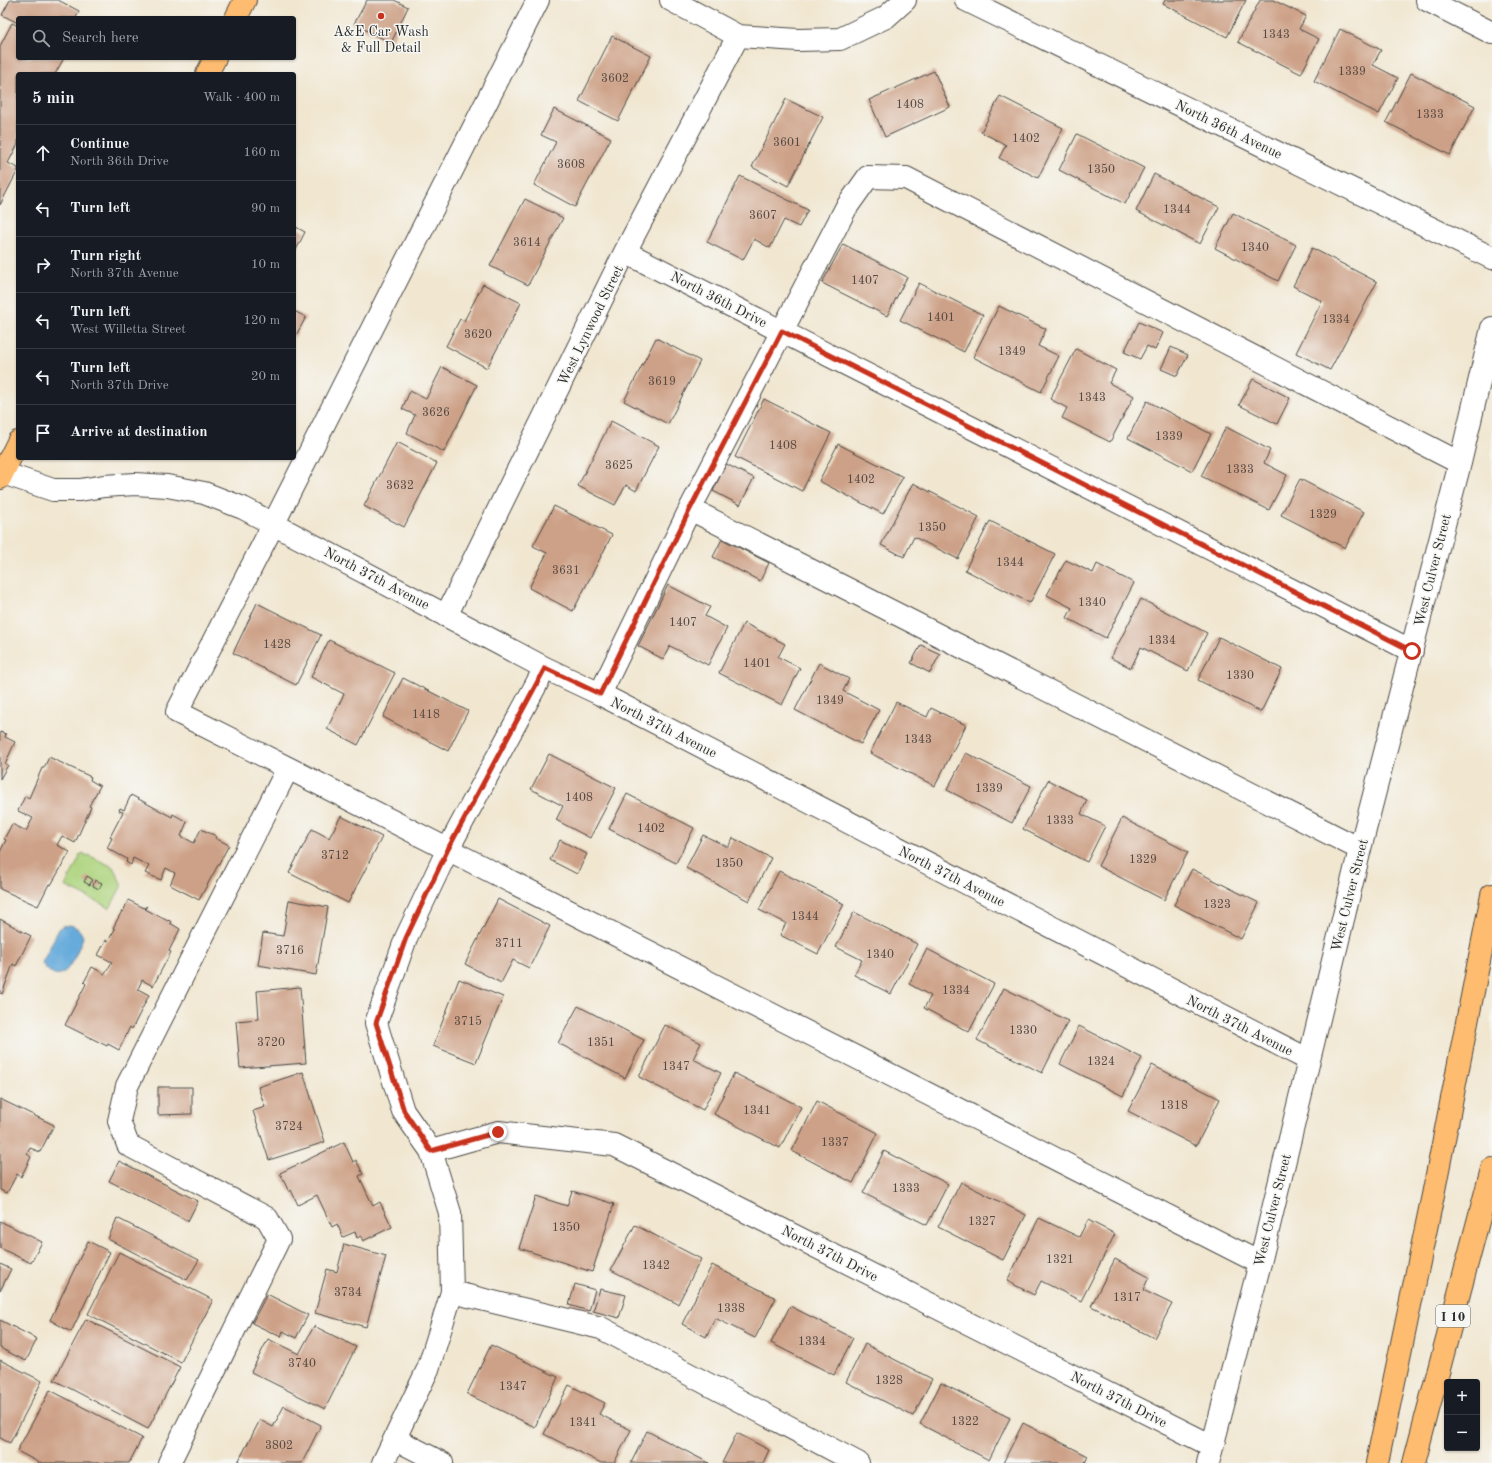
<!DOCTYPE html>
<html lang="en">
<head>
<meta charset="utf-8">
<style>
  :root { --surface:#171b24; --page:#242831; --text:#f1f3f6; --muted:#9ea1a6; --line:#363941 }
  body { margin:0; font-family:"Old Standard TT",serif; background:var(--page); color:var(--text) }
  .controls { position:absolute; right:12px; bottom:12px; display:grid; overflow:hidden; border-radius:4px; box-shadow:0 1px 3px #0004 }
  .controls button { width:36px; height:36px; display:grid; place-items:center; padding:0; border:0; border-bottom:1px solid var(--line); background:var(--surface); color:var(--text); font:20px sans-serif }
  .stop { position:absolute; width:12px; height:12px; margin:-9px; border:3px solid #c8321e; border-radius:50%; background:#fff }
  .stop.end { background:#c8321e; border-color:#fff; box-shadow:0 1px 4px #0008 }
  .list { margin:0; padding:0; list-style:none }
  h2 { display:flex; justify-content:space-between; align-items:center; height:52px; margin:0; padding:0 16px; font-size:17px }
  h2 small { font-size:13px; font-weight:400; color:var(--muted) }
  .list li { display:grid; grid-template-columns:26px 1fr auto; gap:12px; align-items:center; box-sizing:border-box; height:56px; padding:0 16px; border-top:1px solid var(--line) }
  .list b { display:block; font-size:15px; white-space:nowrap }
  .list p { margin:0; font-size:13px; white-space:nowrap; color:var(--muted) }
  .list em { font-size:13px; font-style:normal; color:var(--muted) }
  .icon { flex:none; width:22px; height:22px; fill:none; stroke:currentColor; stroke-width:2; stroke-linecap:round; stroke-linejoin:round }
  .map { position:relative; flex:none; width:1492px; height:1463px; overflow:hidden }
  .search { position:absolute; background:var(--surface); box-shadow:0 1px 3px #0004; left:16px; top:16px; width:280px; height:44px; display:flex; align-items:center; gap:10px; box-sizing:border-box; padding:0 14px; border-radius:4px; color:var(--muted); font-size:15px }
  .panel { position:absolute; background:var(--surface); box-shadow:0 1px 3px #0004; left:16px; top:72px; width:280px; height:388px; border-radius:4px }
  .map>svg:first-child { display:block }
</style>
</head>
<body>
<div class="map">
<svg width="1492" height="1463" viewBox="0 0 1492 1463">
  <rect width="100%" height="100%" fill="#f6f6f2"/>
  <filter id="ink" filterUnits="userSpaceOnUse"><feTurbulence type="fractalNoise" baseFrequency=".025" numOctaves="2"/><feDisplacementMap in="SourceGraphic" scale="8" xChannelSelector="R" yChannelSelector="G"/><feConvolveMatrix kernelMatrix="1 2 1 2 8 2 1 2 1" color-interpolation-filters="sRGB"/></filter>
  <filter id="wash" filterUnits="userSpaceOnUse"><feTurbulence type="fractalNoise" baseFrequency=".012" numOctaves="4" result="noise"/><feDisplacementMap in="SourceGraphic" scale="16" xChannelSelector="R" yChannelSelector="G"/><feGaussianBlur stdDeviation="0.9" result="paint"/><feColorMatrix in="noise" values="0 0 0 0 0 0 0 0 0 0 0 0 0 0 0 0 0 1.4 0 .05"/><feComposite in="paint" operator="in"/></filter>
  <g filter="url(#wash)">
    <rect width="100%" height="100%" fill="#f1e7d1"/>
    <path fill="#afd580" stroke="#6d8056" d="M84,853L86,856L88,855L113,867L122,885L110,908L65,886L80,857L79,855Z"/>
    <path fill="#65aadb" stroke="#486a83" d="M70,925C78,927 80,930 83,937L82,940C77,951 67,984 50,972C46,969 44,967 42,963L59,929L63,926Z"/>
    <g id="blocks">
      <path fill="#cda187" d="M10,0H58L79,11L76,18H18V23L2,15Z
        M367,0H394L408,7L391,43L354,24Z
        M1165,0H1246L1227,37L1163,4Z
        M1260,0H1273L1306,16L1299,29L1319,39L1301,74L1238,42Z
        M12,23L18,26V58H64L55,74H18V144L8,163L18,168V170L0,205V46Z
        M1340,29L1381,50L1373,65L1398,78L1379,114L1314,81Z
        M612,36L651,56L618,121L579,101Z
        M934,71L950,107L885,137L869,100Z
        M1411,73L1475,106L1450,155L1386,122Z
        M1000,96L1063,128L1038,178L999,158L1006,145L981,132Z
        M786,99L823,117L788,186L752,167Z
        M554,109L611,138L575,207L534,185L556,142L541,135Z
        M1077,134L1144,168L1125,204L1059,170Z
        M1154,174L1219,207L1200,244L1136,211Z
        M740,176L808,210L799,227L784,220L770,248L754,239L743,260L707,242Z
        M525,199L563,218L528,285L490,266Z
        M1233,213L1296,245L1278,281L1215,248Z
        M294,226L305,232L294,254Z
        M843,244L907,277L887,316L822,283Z
        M1312,248L1377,282L1330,370L1296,353L1322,301L1293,286Z
        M919,283L983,315L964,352L900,320Z
        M483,284L521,303L487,368L446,346L460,319L464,321Z
        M999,306L1046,329L1038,346L1059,356L1041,392L973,357Z
        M294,311L306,317L294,339Z
        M1139,322L1163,333L1155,350L1147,346L1140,359L1124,352Z
        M656,338L700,361L668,424L624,401Z
        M1171,347L1188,355L1177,376L1161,369Z
        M1076,349L1116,370L1109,383L1134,396L1110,442L1062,418L1067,408L1050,399Z
        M442,367L477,385L444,452L407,433L415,415L402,409L410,391L426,399Z
        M1253,379L1290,398L1277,424L1239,405Z
        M764,399L831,433L802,491L735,457Z
        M1147,401L1211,434L1192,471L1128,438Z
        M611,421L659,446L636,491L626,485L615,505L578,486Z
        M1226,427L1270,450L1264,463L1287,475L1269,510L1201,476Z
        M397,442L437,463L404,527L364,506Z
        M838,444L903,477L883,514L819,481Z
        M726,464L754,478L740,505L713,491Z
        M1300,479L1364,512L1345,548L1281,515Z
        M913,483L979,517L958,559L914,537L904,557L881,545Z
        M554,506L612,535L573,611L529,588L547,553L533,546Z
        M990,521L1055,554L1030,603L965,570Z
        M722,539L769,563L760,581L713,557Z
        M1066,560L1093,573L1097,564L1134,583L1106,638L1067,618L1072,608L1047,595Z
        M668,585L710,607L705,616L727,628L708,665L670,646L663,659L638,646Z
        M1141,599L1207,633L1188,671L1141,647L1131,668L1111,658Z
        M257,603L321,635L296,685L233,653Z
        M744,623L785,644L778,657L800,668L782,705L719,673Z
        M1219,637L1282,669L1261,712L1198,680Z
        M329,640L395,673L358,745L327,729L344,694L311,677Z
        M921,645L940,654L930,673L911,663Z
        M819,663L849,679L843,691L879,710L861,744L795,710Z
        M403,678L468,711L448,751L383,717Z
        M896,702L927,717L931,708L966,725L935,786L870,753Z
        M0,732L6,734L5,737L15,742L5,764L8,765L0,779Z
        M966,753L1031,786L1012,823L947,790Z
        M549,754L616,788L590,838L556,820L563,806L531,789Z
        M49,757L91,777L90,780L100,786L89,806L91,807L75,843L62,836L57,845L70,852L51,885L49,884L38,906L0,889V852L6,840L4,839L12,824L26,831L33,818L18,811L25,796L29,798L42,768H44Z
        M1048,780L1087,800L1081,814L1105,826L1087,862L1023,829Z
        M627,794L694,828L676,863L609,829Z
        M131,795L172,817L173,814L187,822L181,836L194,843L201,829L216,836L215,838L229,845L199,900L170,885L175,873L166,868L161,880L145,873L149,866L133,858L131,865L126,862L127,859L107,848L112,838L110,837L123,812L119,811L120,808L124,810Z
        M341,816L382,837L348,903L289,873L312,829L329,838Z
        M1122,818L1188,852L1164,900L1098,866Z
        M703,835L728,847L733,838L771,858L749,901L686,868Z
        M560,840L587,854L577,874L550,860Z
        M1192,869L1259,903L1241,939L1174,905Z
        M779,871L844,904L818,954L780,935L786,923L759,910Z
        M87,876L92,879L90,885L84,882Z
        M95,880L102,883L99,889L93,886Z
        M498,899L550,926L529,968L513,960L501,983L465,964Z
        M128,900L144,908L147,906L145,909L168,921L169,920L171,922L170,923L180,929L169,951L171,952L153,986L142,980L138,989L149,995L132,1029L130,1027L119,1050L108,1044L107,1046L65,1025L86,984L84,982L92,967L105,974L112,962L98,955L106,940L108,941L115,929L113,928L122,911L123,912Z
        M289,900L328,907L316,975L258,965L263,933L283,936Z
        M854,912L917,944L891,994L854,975L862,960L836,947Z
        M0,919L31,936L16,966L13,964L2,994L0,993Z
        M927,949L994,984L969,1032L924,1008L931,996L909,984Z
        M459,979L503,997L476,1063L433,1046Z
        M300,987L306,1063L240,1068L236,1021L259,1019L257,991Z
        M1004,988L1068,1021L1042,1073L977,1040Z
        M578,1006L644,1040L625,1078L558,1043Z
        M665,1025L701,1043L693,1059L721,1073L703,1110L639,1077Z
        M1079,1026L1142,1058L1123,1096L1060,1064Z
        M1152,1065L1220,1099L1196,1146L1128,1111Z
        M303,1072L325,1142L269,1160L253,1111L265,1107L258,1087Z
        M734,1073L801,1107L780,1148L714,1114Z
        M158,1087H192V1114L158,1115Z
        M0,1099L54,1125L40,1152L30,1148L27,1154L31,1157L21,1177L17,1174L7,1193L0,1190Z
        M817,1101L878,1133L853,1183L792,1151Z
        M344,1142L353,1162L356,1160L363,1174L359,1176L373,1206L380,1202L392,1227L363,1241L361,1236L357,1238L355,1232L343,1237L337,1224L332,1227L317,1195L298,1205L291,1190L289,1192L280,1173Z
        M884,1151L948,1184L927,1225L863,1193Z
        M119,1161L198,1201L188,1221L109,1181Z
        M961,1182L1026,1215L1003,1260L938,1227Z
        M572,1191L614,1204L592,1272L519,1248L536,1196L567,1206Z
        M117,1218L199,1260L187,1280L108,1239Z
        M1039,1218L1079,1237L1088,1220L1115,1234L1081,1301L1041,1281L1034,1295L1007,1281Z
        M0,1221L42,1242L31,1263L0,1248Z
        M635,1225L701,1259L678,1304L611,1270Z
        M88,1241L110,1252L71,1332L50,1320Z
        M344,1244L386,1256L366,1327L315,1313L327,1269L337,1272Z
        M119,1252L213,1300L181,1362L88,1314Z
        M1115,1259L1149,1277L1143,1290L1172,1304L1154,1338L1091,1306Z
        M0,1264L11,1269L0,1291Z
        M712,1265L776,1298L755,1338L715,1318L706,1337L682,1324Z
        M575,1284L595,1290L589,1311L569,1305Z
        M600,1289L626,1295L619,1318L593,1311Z
        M267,1294L308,1315L296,1338L283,1331L281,1337L252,1323Z
        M790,1306L853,1338L834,1375L771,1343Z
        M86,1319L180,1367L148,1429L54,1380Z
        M0,1320L37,1339L26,1361L0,1348Z
        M314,1326L356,1347L325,1409L251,1372L268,1339L299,1354Z
        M865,1344L932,1379L913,1416L846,1382Z
        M491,1345L558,1377L535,1427L467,1394Z
        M0,1360L42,1381L10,1443L0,1438Z
        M941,1383L1010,1418L989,1460L920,1424Z
        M569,1385L605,1403L599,1414L631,1430L614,1463H601L544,1434Z
        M50,1390L142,1438L129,1463H40L17,1451Z
        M284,1406L321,1425L302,1463H241L238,1462L260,1420L273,1427Z
        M1023,1423L1088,1456L1085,1463H1003Z
        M647,1431L709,1463H631Z
        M737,1433L769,1450L763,1463H722Z"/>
    </g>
  </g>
  <g filter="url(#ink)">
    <use href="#blocks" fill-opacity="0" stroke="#494744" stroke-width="1"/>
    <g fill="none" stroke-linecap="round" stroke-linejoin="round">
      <g stroke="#494744" stroke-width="24">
        <path id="minor" d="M671,0L738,36L798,40L840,39L886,17L905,0
          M966,0L1492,258
          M1427,0L1492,33
          M625,252L1412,651
          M0,472L53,490H80L104,486L135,484L167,486L204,493L243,508L545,668L600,694L1309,1060
          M690,509L1360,849
          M446,616L625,252L738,36
          M600,694L690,509L782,331L846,208L868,177L906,178L1460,463
          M288,768L1260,1263
          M431,1151L498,1132L614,1145L1212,1446
          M452,1292L601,1328L858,1463
          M395,1439L442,1463
          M169,1463L279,1239L267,1218L128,1145L119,1121L127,1086L288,768L177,712L274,523L538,0
          M383,1463L428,1369L452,1292L450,1213L431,1151L403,1111L376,1023L406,938L448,849L545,668
          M1208,1463L1260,1263L1360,849L1460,463L1492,328"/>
      </g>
      <g stroke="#494744" stroke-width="24">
        <path id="major" d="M236,18L245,0
          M207,74L215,58
          M0,478L18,442"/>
      </g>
      <g stroke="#494744" stroke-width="24">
        <path id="highway" d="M1377,1463L1433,1195L1492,895
          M1414,1463L1492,1169"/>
      </g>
      <use href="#minor" stroke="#fff" stroke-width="22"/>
      <use href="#major" stroke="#fdbc6f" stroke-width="22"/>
      <use href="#highway" stroke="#fdbc6f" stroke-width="22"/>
    </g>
  </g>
  <g fill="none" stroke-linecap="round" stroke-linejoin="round" filter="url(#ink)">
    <path stroke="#c8321e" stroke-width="5" d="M498,1132L431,1151L404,1111L376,1023L406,938L448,849L545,668L600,694L690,509L782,331L1412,651"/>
  </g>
  <circle fill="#c8321e" stroke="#f6f6f2" stroke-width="1.5" cx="381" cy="16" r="4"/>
  <g text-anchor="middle" stroke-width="3" stroke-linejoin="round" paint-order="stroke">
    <g font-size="12" fill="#544842">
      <text x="1276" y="38">1343</text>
      <text x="1352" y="75">1339</text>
      <text x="615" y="82">3602</text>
      <text x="910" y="108">1408</text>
      <text x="1430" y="118">1333</text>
      <text x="1026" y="142">1402</text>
      <text x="787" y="146">3601</text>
      <text x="571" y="168">3608</text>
      <text x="1101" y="173">1350</text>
      <text x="1177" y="213">1344</text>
      <text x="763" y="219">3607</text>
      <text x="527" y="246">3614</text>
      <text x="1255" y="251">1340</text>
      <text x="865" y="284">1407</text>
      <text x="941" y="321">1401</text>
      <text x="1336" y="323">1334</text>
      <text x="478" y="338">3620</text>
      <text x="1012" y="355">1349</text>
      <text x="662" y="385">3619</text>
      <text x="1092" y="401">1343</text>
      <text x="436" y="416">3626</text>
      <text x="1169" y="440">1339</text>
      <text x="783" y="449">1408</text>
      <text x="619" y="469">3625</text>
      <text x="1240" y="473">1333</text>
      <text x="861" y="483">1402</text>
      <text x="400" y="489">3632</text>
      <text x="1323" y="518">1329</text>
      <text x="932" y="531">1350</text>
      <text x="1010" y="566">1344</text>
      <text x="566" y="574">3631</text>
      <text x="1092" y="606">1340</text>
      <text x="683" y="626">1407</text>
      <text x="1162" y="644">1334</text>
      <text x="277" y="648">1428</text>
      <text x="757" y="667">1401</text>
      <text x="1240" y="679">1330</text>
      <text x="830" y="704">1349</text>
      <text x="426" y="718">1418</text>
      <text x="918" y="743">1343</text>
      <text x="989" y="792">1339</text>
      <text x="579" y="801">1408</text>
      <text x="1060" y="824">1333</text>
      <text x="651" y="832">1402</text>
      <text x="335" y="859">3712</text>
      <text x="1143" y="863">1329</text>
      <text x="729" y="867">1350</text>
      <text x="1217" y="908">1323</text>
      <text x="805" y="920">1344</text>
      <text x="509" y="947">3711</text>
      <text x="290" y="954">3716</text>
      <text x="880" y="958">1340</text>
      <text x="956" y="994">1334</text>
      <text x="468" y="1025">3715</text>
      <text x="1023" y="1034">1330</text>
      <text x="271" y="1046">3720</text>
      <text x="601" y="1046">1351</text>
      <text x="1101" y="1065">1324</text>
      <text x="676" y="1070">1347</text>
      <text x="1174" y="1109">1318</text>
      <text x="757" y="1114">1341</text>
      <text x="289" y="1130">3724</text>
      <text x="835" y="1146">1337</text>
      <text x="906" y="1192">1333</text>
      <text x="982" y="1225">1327</text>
      <text x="566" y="1231">1350</text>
      <text x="1060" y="1263">1321</text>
      <text x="656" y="1269">1342</text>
      <text x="348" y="1296">3734</text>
      <text x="1127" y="1301">1317</text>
      <text x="731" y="1312">1338</text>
      <text x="812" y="1345">1334</text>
      <text x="302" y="1367">3740</text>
      <text x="889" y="1384">1328</text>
      <text x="513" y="1390">1347</text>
      <text x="965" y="1425">1322</text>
      <text x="583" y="1426">1341</text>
      <text x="279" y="1449">3802</text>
    </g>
    <rect fill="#f6f6f2" stroke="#686867" stroke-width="1" x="1436" y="1305" width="34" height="22" rx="3"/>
    <g font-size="13" font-weight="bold" fill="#2b2b2b">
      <text x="1453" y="1321">I 10</text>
    </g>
    <g font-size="14" fill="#2b2b2b" stroke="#f6f6f2">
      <text x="381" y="36">A&amp;E Car Wash<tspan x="381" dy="16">&amp; Full Detail</tspan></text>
    </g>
    <g font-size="14" fill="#2b2b2b" stroke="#f6f6f2">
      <text transform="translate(1229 129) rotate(26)" y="5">North 36th Avenue</text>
      <text transform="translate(719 299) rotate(27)" y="5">North 36th Drive</text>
      <text transform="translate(590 325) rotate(-64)" y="5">West Lynwood Street</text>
      <text transform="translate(1432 570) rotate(-76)" y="5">West Culver Street</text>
      <text transform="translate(377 578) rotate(28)" y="5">North 37th Avenue</text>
      <text transform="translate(664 727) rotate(27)" y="5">North 37th Avenue</text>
      <text transform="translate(952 876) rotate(27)" y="5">North 37th Avenue</text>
      <text transform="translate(1349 895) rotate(-76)" y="5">West Culver Street</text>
      <text transform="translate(1240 1025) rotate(27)" y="5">North 37th Avenue</text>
      <text transform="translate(1272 1210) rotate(-76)" y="5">West Culver Street</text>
      <text transform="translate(830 1253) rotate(27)" y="5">North 37th Drive</text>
      <text transform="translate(1119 1399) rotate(27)" y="5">North 37th Drive</text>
    </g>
  </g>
</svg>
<div class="controls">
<button>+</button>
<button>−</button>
</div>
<div class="stop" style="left:1412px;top:651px"></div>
<div class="stop end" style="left:498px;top:1132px"></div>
<div class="search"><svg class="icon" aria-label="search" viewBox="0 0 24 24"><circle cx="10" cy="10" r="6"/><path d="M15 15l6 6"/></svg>Search here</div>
<section class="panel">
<h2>5 min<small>Walk · 400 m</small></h2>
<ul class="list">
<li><svg class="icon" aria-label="ahead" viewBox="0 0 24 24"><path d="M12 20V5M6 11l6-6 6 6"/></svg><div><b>Continue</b><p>North 36th Drive</p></div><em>160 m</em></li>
<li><svg class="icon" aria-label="left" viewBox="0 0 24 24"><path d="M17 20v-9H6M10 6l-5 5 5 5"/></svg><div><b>Turn left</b></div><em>90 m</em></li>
<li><svg class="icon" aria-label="right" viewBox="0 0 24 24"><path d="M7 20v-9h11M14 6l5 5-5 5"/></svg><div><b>Turn right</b><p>North 37th Avenue</p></div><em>10 m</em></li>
<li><svg class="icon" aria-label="left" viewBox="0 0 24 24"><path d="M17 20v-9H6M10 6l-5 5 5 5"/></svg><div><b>Turn left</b><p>West Willetta Street</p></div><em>120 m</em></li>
<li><svg class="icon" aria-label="left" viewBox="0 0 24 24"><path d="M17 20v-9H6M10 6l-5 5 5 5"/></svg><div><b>Turn left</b><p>North 37th Drive</p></div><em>20 m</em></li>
<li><svg class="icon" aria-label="arrive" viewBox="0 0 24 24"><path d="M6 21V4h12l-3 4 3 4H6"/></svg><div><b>Arrive at destination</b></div></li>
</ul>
</section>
</div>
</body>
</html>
